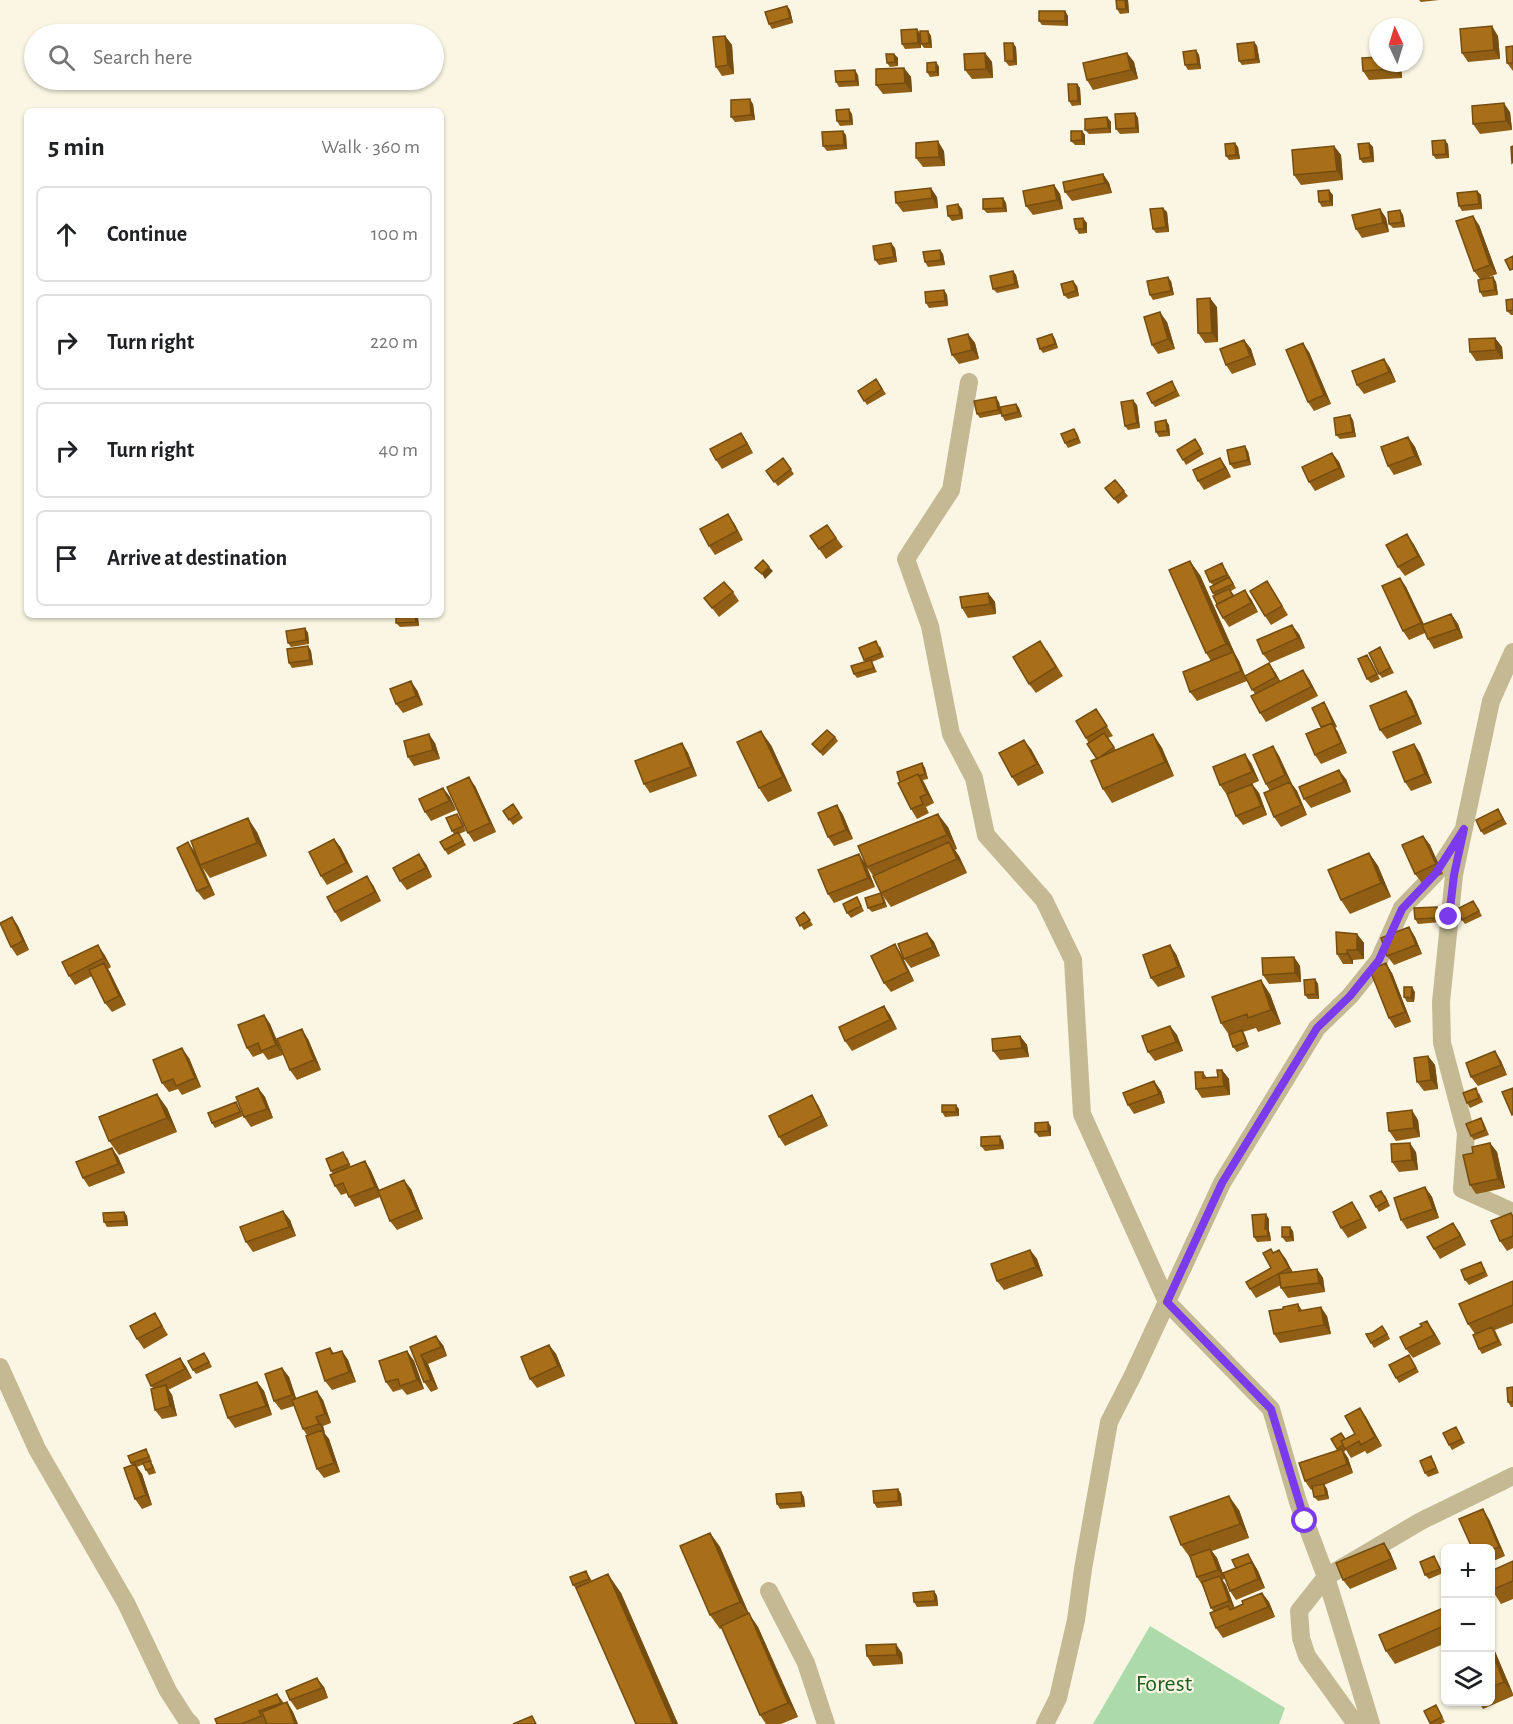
<!DOCTYPE html>
<html lang="en">
<head>
<meta charset="utf-8">
<style>
  :root { --surface:#fff; --page:#f6f6f6; --text:#202124; --muted:#757577; --line:#e0e0e0 }
  body { margin:0; font-family:"Alegreya Sans",sans-serif; background:var(--page); color:var(--text) }
  .controls { position:absolute; right:18px; bottom:18px; display:grid; overflow:hidden; border-radius:9px; box-shadow:0 2px 4px #0004 }
  .controls button { width:54px; height:54px; display:grid; place-items:center; padding:0; border:0; border-bottom:2px solid var(--line); background:var(--surface); color:var(--text); font:30px sans-serif }
  .compass { position:absolute; left:1369px; top:18px; width:54px; height:54px; border-radius:50%; background:var(--surface); box-shadow:0 2px 4px #0004; rotate:356deg }
  .stop { position:absolute; width:18px; height:18px; margin:-14px; border:4px solid #7c3aed; border-radius:50%; background:#fff }
  .stop.end { background:#7c3aed; border-color:#fff; box-shadow:0 2px 6px #0008 }
  .list { margin:0; padding:0; list-style:none }
  h2 { display:flex; justify-content:space-between; align-items:center; height:78px; margin:0; padding:0 24px; font-size:26px }
  h2 small { font-size:20px; font-weight:400; color:var(--muted) }
  .list li { display:grid; grid-template-columns:39px 1fr auto; gap:18px; align-items:center; box-sizing:border-box; height:96px; margin:0 12px 12px; padding:0 12px; border:2px solid var(--line); border-radius:9px }
  .list b { display:block; font-size:22px; white-space:nowrap }
  .list em { font-size:20px; font-style:normal; color:var(--muted) }
  .icon { flex:none; width:33px; height:33px; fill:none; stroke:currentColor; stroke-width:2; stroke-linecap:round; stroke-linejoin:round }
  .map { position:relative; flex:none; width:1513px; height:1724px; overflow:hidden }
  .search { position:absolute; background:var(--surface); box-shadow:0 2px 4px #0004; left:24px; top:24px; width:420px; height:66px; display:flex; align-items:center; gap:15px; box-sizing:border-box; padding:0 21px; border-radius:33px; color:var(--muted); font-size:22px }
  .panel { position:absolute; background:var(--surface); box-shadow:0 2px 4px #0004; left:24px; top:108px; width:420px; height:510px; border-radius:9px }
  .map>svg:first-child { display:block }
</style>
</head>
<body>
<div class="map">
<svg width="1513" height="1724" viewBox="0 0 1513 1724">
  <rect width="100%" height="100%" fill="#faf6e3"/>
  <path fill="#addaab" d="M1150,1626L1285,1708L1279,1724H1093Z"/>
  <g fill="none" stroke-linecap="round" stroke-linejoin="round">
    <path stroke="#c4b993" stroke-width="18" d="M969,382L951,490L906,559L930,626L951,734L974,778L986,835L1044,900L1073,960L1082,1114L1167,1302L1271,1409L1298,1502L1326,1577L1371,1724
      M1513,652L1491,701L1454,875L1441,1002L1442,1043L1466,1133L1462,1189L1513,1212
      M0,1367L37,1449L126,1603L168,1691L186,1719L191,1724
      M769,1591L806,1663L826,1724
      M1045,1724L1058,1698L1076,1620L1083,1569L1109,1422L1133,1375L1222,1183L1317,1028L1350,996L1379,960L1402,908L1436,873L1464,829
      M1356,1724L1307,1656L1301,1638L1299,1611L1326,1577L1421,1521L1513,1476"/>
  </g>
  <path fill="#905f15" d="M1116,0H1128L1129,13L1120,14L1117,9Z
    M1419,0H1439L1421,2Z
    M787,6L790,10L793,23L772,29L769,24Z
    M1065,11L1068,16V26L1042,25L1039,21Z
    M928,31L931,36L932,48H924L921,44Z
    M920,33L921,48L905,49L902,44Z
    M725,36L732,45L734,74L722,76L716,67Z
    M1498,36L1500,59L1468,62L1462,53Z
    M1254,42L1257,46L1260,63L1242,65L1239,61Z
    M1513,46V71L1507,63Z
    M1016,47L1017,65L1009,66L1005,61Z
    M1196,50L1199,55L1201,69L1188,70L1185,65Z
    M985,53L992,62L993,78L972,79L965,70Z
    M1127,53L1134,62L1138,79L1093,90L1087,80Z
    M894,54L898,58V66L890,67L887,63Z
    M936,62L939,67V76L930,77L927,72Z
    M1401,65L1402,78L1369,80L1363,71Z
    M904,68L911,77L912,92L883,94L876,85Z
    M858,75L859,86L839,87L836,82Z
    M1077,84L1080,88L1081,105L1072,106L1069,101Z
    M753,104L755,120L735,122L731,117Z
    M1510,112L1512,130L1480,134L1473,124Z
    M1135,113L1138,118L1139,133L1120,134L1116,129Z
    M852,114L853,125L840,126L837,121Z
    M1107,117L1111,122V133L1089,134L1085,130Z
    M1082,131L1085,135V145H1075L1071,141Z
    M846,135L847,149L827,151L823,146Z
    M1369,143L1373,147L1374,162L1363,163L1360,159Z
    M1448,144L1449,158L1436,159L1433,155Z
    M1334,146L1341,155L1343,180L1301,185L1294,175Z
    M1238,147L1240,159L1229,160L1226,156Z
    M944,151L945,166L923,167L916,158Z
    M1103,174L1109,183L1112,193L1072,201L1065,192Z
    M1054,185L1060,194L1063,209L1033,215L1026,206Z
    M1477,191L1481,195L1482,209L1462,211L1459,206Z
    M1333,195V206L1322,207L1319,202Z
    M937,197L938,208L903,212L896,203Z
    M1003,198L1006,203L1007,212L987,213L983,209Z
    M962,209L963,219L952,221L948,216Z
    M1380,209L1386,218L1389,232L1362,238L1356,229Z
    M1400,210L1403,215L1405,227L1393,228L1389,224Z
    M1167,212L1169,232L1156,233L1153,229Z
    M1087,223V233L1079,234L1076,229Z
    M1479,225L1497,274L1486,278L1493,277L1496,282L1498,295L1483,297L1480,292V279L1474,271Z
    M895,248L897,262L879,265L875,260Z
    M940,250L943,254L945,265L928,267L925,262Z
    M1013,271L1016,275L1019,288L997,293L993,289Z
    M1171,281L1174,295L1153,300L1150,295Z
    M1077,286L1079,296L1068,299L1064,295Z
    M944,290L947,295L948,306L929,308L926,303Z
    M1513,299V315H1511L1507,311Z
    M1217,307L1218,342L1205,343L1198,333Z
    M1167,322L1175,349L1158,354L1152,345Z
    M968,334L975,343L979,359L959,364L952,355Z
    M1052,334L1055,339L1058,348L1043,353L1040,349Z
    M1495,338L1502,347L1503,359L1476,361L1470,352Z
    M1244,340L1251,349L1256,365L1232,374L1226,365Z
    M1309,352L1331,404L1314,411L1308,402Z
    M1384,359L1390,368L1396,382L1364,394L1357,385Z
    M876,379L886,394L867,405L858,391Z
    M1175,386L1180,396L1155,407L1152,403Z
    M999,402L1000,407L1016,404L1019,408L1022,417L1005,421L1001,414L980,418L977,414Z
    M1137,405L1140,428L1128,430L1125,426Z
    M1353,420L1356,437L1340,439L1336,435Z
    M1169,425L1170,436L1159,437L1156,432Z
    M1074,429L1077,433L1081,443L1068,448L1065,443Z
    M741,433L747,442L753,453L722,469L716,460Z
    M1408,437L1415,447L1422,465L1394,475L1388,466Z
    M1195,439L1204,454L1186,465L1177,450Z
    M1248,451L1251,465L1234,469L1230,464Z
    M1332,453L1339,462L1345,477L1315,491L1309,482Z
    M783,458L794,474L778,486L766,471Z
    M1220,458L1226,467L1231,477L1204,490L1198,481Z
    M1115,480L1128,496L1118,504L1105,488Z
    M734,523L743,540L715,555L709,546Z
    M827,525L843,547L826,559L810,536Z
    M1413,543L1425,565L1405,576L1398,567Z
    M1225,568L1236,588L1231,591L1234,595L1251,599L1258,612L1229,627L1223,618L1213,593V585L1210,582Z
    M1200,575L1235,654L1239,661L1245,675L1275,672L1280,681L1303,670L1309,679L1318,696L1266,722L1260,713L1255,694L1247,681L1197,701L1190,692L1211,661L1206,653Z
    M1400,578L1406,587L1424,624L1451,614L1458,624L1463,638L1434,649L1428,639L1425,633L1409,640L1403,631Z
    M1273,590L1288,615L1271,625L1265,616Z
    M733,592L739,601L719,617L704,598Z
    M988,593L995,602L996,614L968,618L962,608Z
    M418,618L419,626L400,627L396,623Z
    M305,628L308,633L309,644L291,647L288,643Z
    M1299,634L1305,648L1270,663L1263,654Z
    M308,646L311,651L313,665L292,668L289,663Z
    M880,646L884,657L872,662L877,672L857,678L854,674L865,662L864,660Z
    M1380,647L1394,673L1382,678L1379,674Z
    M1047,650L1063,676L1036,693L1029,684Z
    M1370,659L1380,679L1371,683L1367,679Z
    M417,690L423,705L403,713L396,704Z
    M1406,691L1412,700L1422,724L1387,739L1380,730Z
    M1327,707L1337,727L1335,728L1347,753L1321,764L1315,755L1321,727Z
    M1096,709L1113,736L1108,738L1116,750L1153,734L1162,748L1174,776L1112,803L1103,789L1097,759L1086,738Z
    M835,737L838,741L823,756L812,744Z
    M435,743L440,759L414,766L408,757Z
    M682,743L688,753L697,776L650,793L644,784Z
    M1414,744L1420,753L1432,783L1411,791L1405,782Z
    M771,745L792,791L768,802L759,788Z
    M1273,746L1279,756L1292,784L1297,791L1307,815L1281,827L1274,817L1270,791L1266,784Z
    M1031,749L1044,773L1018,786L1012,777Z
    M922,763L925,768L928,779L923,780L934,803L926,807L929,813L917,819L911,809L900,782Z
    M1251,763L1259,781L1252,784L1259,793L1267,815L1243,825L1236,816L1227,794V795L1220,785Z
    M1346,779L1351,792L1311,808L1304,799Z
    M475,786L496,832L474,842L468,833Z
    M443,788L450,797L456,810L431,821L425,812Z
    M513,804L523,818L513,825L503,811Z
    M837,805L843,815L853,839L834,846L828,837Z
    M1498,809L1507,824L1484,835L1481,831Z
    M460,818L466,831L459,834L466,845L448,855L445,850L454,834L452,831Z
    M948,827L957,849L955,850L959,856L967,873L891,907L881,893L874,877L867,867L875,887L834,903L828,894L865,863Z
    M257,832L267,856L210,878L203,868L215,895L204,900L197,891L195,853Z
    M1423,836L1430,845L1443,874L1422,883L1415,874Z
    M334,839L341,848L353,872L327,885L321,876Z
    M1369,853L1378,866L1391,897L1350,914L1341,900Z
    M426,864L432,877L407,890L400,881Z
    M373,885L381,901L341,922L335,912Z
    M881,893L884,898L887,907L872,912L868,908Z
    M857,897L864,911L851,918L847,913Z
    M1476,905L1482,916L1465,924L1462,920Z
    M1437,907L1440,911L1441,922L1418,924L1415,919Z
    M804,912L813,925L804,930L796,918Z
    M12,917L18,926L29,950L17,956L11,947Z
    M1409,927L1415,937L1422,954L1394,965L1387,956Z
    M927,933L934,942L940,956L911,968L904,959Z
    M1357,934L1364,943V959L1353,960V964H1343L1337,954Z
    M895,944L901,954L914,981L891,992L884,983Z
    M104,954L111,967L108,969L126,1005L112,1012L105,1003L92,976L75,985L69,976Z
    M1176,954L1185,977L1158,987L1151,978Z
    M1294,957L1300,966L1301,982L1269,984L1263,975Z
    M1392,973L1411,1022L1395,1028L1389,1018Z
    M1315,979L1318,984L1319,999H1308L1305,995Z
    M1415,992L1414,1002H1407L1404,997Z
    M1270,994L1281,1024L1258,1032L1256,1028L1243,1032L1249,1047L1237,1052L1233,1047L1229,1035L1221,1023Z
    M884,1006L890,1015L897,1029L852,1051L845,1041Z
    M264,1015L270,1024L283,1055L268,1060L263,1053L253,1057L247,1048Z
    M1170,1026L1177,1035L1183,1051L1155,1061L1148,1052Z
    M1020,1036L1027,1045L1029,1057L1000,1060L993,1051Z
    M308,1039L321,1070L297,1080L290,1070Z
    M1495,1051L1501,1061L1507,1075L1478,1086L1471,1077Z
    M1428,1056L1435,1065L1438,1089L1424,1091L1417,1082Z
    M189,1058L201,1087L182,1095L178,1089L169,1092L162,1083Z
    M1222,1070L1229,1079L1230,1095L1202,1098L1196,1089L1203,1072L1207,1078L1218,1077Z
    M1154,1081L1161,1091L1165,1103L1134,1114L1128,1105Z
    M258,1088L265,1097L273,1118L251,1127L244,1117Z
    M1479,1093L1483,1102L1470,1108L1467,1103Z
    M818,1105L828,1126L785,1146L779,1137Z
    M239,1107L243,1116L215,1128L212,1123Z
    M167,1108L177,1132L119,1155L109,1141Z
    M959,1109V1116L945,1117L942,1112Z
    M1481,1118L1484,1123L1489,1135L1474,1140L1471,1136Z
    M1418,1120L1420,1137L1396,1141L1389,1131Z
    M1048,1122L1051,1127V1136L1039,1137L1035,1132Z
    M1003,1141L1004,1149L985,1151L981,1146Z
    M1490,1143L1497,1152L1505,1188L1476,1194L1470,1185L1473,1153Z
    M112,1148L118,1157L125,1173L89,1187L83,1178Z
    M1416,1152L1418,1170L1399,1172L1392,1162Z
    M347,1157L351,1167L365,1161L371,1171L379,1190L411,1189L423,1219L397,1230L390,1221L380,1197L355,1207L349,1197L347,1193L341,1195L335,1186L333,1174L331,1171Z
    M1425,1187L1432,1197L1439,1218L1407,1229L1401,1220Z
    M1385,1195L1390,1206L1379,1212L1376,1207Z
    M283,1211L290,1220L296,1236L253,1252L246,1242Z
    M1358,1211L1367,1228L1348,1238L1341,1228Z
    M124,1212L127,1216L128,1226L107,1227L104,1222Z
    M1511,1213L1513,1216V1248L1507,1251L1500,1241Z
    M1269,1219V1231L1270,1234L1271,1241L1257,1242L1254,1237Z
    M1453,1223L1460,1233L1466,1245L1440,1259L1434,1249Z
    M1293,1231L1294,1241L1286,1242L1282,1237Z
    M1030,1250L1037,1259L1043,1276L1004,1290L997,1281Z
    M1279,1250L1293,1272L1317,1269L1323,1278L1325,1292L1288,1298L1281,1288V1285L1256,1298L1250,1289L1271,1268L1273,1253Z
    M1484,1267L1488,1276L1469,1285L1465,1280Z
    M1513,1281V1323L1495,1330L1502,1345L1482,1354L1479,1349L1475,1334L1468,1324Z
    M1298,1304L1302,1310L1327,1316L1331,1334L1280,1343L1274,1334L1283,1309Z
    M155,1313L168,1335L144,1349L137,1339Z
    M1433,1330L1441,1344L1413,1358L1406,1349Z
    M1386,1331L1390,1339L1374,1348L1371,1343Z
    M443,1345L447,1356L428,1364L438,1389L431,1392L424,1382L410,1347Z
    M549,1345L556,1354L565,1376L537,1388L530,1379Z
    M330,1348L334,1353L342,1351L348,1360L356,1382L332,1390L325,1381Z
    M407,1351L414,1361L424,1389L407,1395L402,1389L393,1392L386,1382Z
    M1409,1355L1419,1372L1399,1383L1396,1378Z
    M207,1357L212,1367L196,1374L193,1370Z
    M180,1358L186,1367L192,1378L168,1390L172,1395L177,1416L162,1419L155,1410L153,1388L151,1386Z
    M282,1368L289,1377L296,1398L323,1400L331,1423L323,1426L325,1433H324L329,1439L340,1472L324,1478L317,1469L307,1435L303,1429L294,1406L281,1410L274,1401Z
    M257,1382L264,1391L272,1415L235,1428L228,1418Z
    M1513,1387V1407H1511L1508,1402Z
    M1360,1408L1366,1417L1382,1446L1367,1454L1365,1451L1351,1458L1346,1450L1344,1452L1348,1458L1353,1473L1324,1485L1327,1489L1329,1499L1318,1501L1314,1497L1313,1489L1311,1490L1305,1481L1338,1450L1331,1439H1345L1355,1434Z
    M1456,1427L1465,1443L1452,1450L1449,1445Z
    M149,1454L152,1462H151L153,1465L156,1473L149,1475L146,1470L144,1464L137,1467L142,1474L152,1505L142,1509L135,1499L132,1465L131,1463Z
    M1434,1461L1439,1473L1428,1477L1425,1473Z
    M898,1489L901,1494L902,1506L877,1508L874,1503Z
    M801,1492L804,1497L805,1507L780,1509L777,1504Z
    M1239,1510L1249,1538L1212,1551L1217,1558L1225,1579L1222,1580L1226,1585L1234,1608L1243,1604L1262,1593L1269,1602L1275,1617L1223,1638L1216,1628L1214,1612L1211,1608L1202,1585L1197,1577L1191,1559L1181,1545Z
    M1489,1519L1505,1556L1491,1562V1548Z
    M710,1533L720,1547L749,1614L758,1627L798,1717L781,1724H766L760,1715L722,1628L720,1629L710,1615Z
    M1384,1543L1390,1552L1397,1569L1350,1589L1343,1580Z
    M1251,1559L1258,1571L1265,1588L1236,1600L1230,1591L1236,1568Z
    M1437,1561L1443,1573L1429,1579L1425,1575Z
    M1513,1561V1599L1501,1604L1492,1590Z
    M586,1571L592,1581L621,1593L678,1724H636L577,1590L573,1585Z
    M934,1591L937,1596L938,1606L917,1607L914,1602Z
    M1446,1607V1643L1395,1664L1386,1651Z
    M1491,1642L1513,1694V1696L1483,1709L1478,1701H1491Z
    M902,1653L903,1664L873,1666L867,1656Z
    M324,1687L328,1698L297,1710L290,1700Z
    M277,1694L284,1703L287,1702L293,1712L298,1724H217Z
    M1436,1705L1445,1722L1441,1724H1430L1424,1711Z"/>
  <path fill="#764d11" d="M1125,0H1128L1129,13L1126,9Z
    M787,6L790,10L793,23L790,18Z
    M1065,11L1068,16V26L1065,21Z
    M1492,26L1498,36L1500,59L1494,50Z
    M917,29L920,33L921,48L918,43Z
    M928,31L931,36L932,48L929,43Z
    M725,36L732,45L734,74L728,65Z
    M1254,42L1257,46L1260,63L1256,59Z
    M1013,43L1016,47L1017,65L1014,61Z
    M1196,50L1199,55L1201,69L1198,64Z
    M985,53L992,62L993,78L986,69Z
    M1127,53L1134,62L1138,79L1131,70Z
    M894,54L898,58V66L895,62Z
    M936,62L939,67V76L936,72Z
    M1395,63H1399L1401,65L1402,78L1395,69Z
    M904,68L911,77L912,92L905,83Z
    M855,70L858,75L859,86L856,81Z
    M1077,84L1080,88L1081,105L1078,101Z
    M750,99L753,104L755,120L751,115Z
    M1504,103L1510,112L1512,130L1506,121Z
    M849,109L852,114L853,125L850,121Z
    M1135,113L1138,118L1139,133L1136,128Z
    M1107,117L1111,122V133L1108,128Z
    M843,131L846,135L847,149L844,145Z
    M1082,131L1085,135V145L1082,140Z
    M1445,140L1448,144L1449,158L1446,154Z
    M938,141L944,151L945,166L939,157Z
    M1235,143L1238,147L1240,159L1236,155Z
    M1369,143L1373,147L1374,162L1371,157Z
    M1334,146L1341,155L1343,180L1337,171Z
    M1103,174L1109,183L1112,193L1105,183Z
    M1054,185L1060,194L1063,209L1057,200Z
    M931,188L937,197L938,208L932,198Z
    M1329,190L1333,195V206L1330,201Z
    M1477,191L1481,195L1482,209L1479,204Z
    M1003,198L1006,203L1007,212L1003,208Z
    M958,204L962,209L963,219L960,215Z
    M1163,208L1167,212L1169,232L1166,227Z
    M1380,209L1386,218L1389,232L1383,223Z
    M1400,210L1403,215L1405,227L1402,222Z
    M1473,216L1479,225L1497,274L1490,265Z
    M1083,218L1087,223V233L1084,229Z
    M891,243L895,248L897,262L894,257Z
    M940,250L943,254L945,265L941,260Z
    M1013,271L1016,275L1019,288L1015,284Z
    M1168,277L1171,281L1174,295L1171,291Z
    M1493,277L1496,282L1498,295L1495,290Z
    M1073,281L1077,286L1079,296L1076,291Z
    M944,290L947,295L948,306L945,301Z
    M1210,298L1217,307L1218,342L1212,333Z
    M1160,312L1167,322L1175,349L1168,339Z
    M968,334L975,343L979,359L972,350Z
    M1052,334L1055,339L1058,348L1055,344Z
    M1495,338L1502,347L1503,359L1496,350Z
    M1244,340L1251,349L1256,365L1250,356Z
    M1303,343L1309,352L1331,404L1324,395Z
    M1384,359L1390,368L1396,382L1389,372Z
    M996,397L999,402L1001,414L998,410Z
    M1133,400L1137,405L1140,428L1137,423Z
    M1016,404L1019,408L1022,417L1018,412Z
    M1350,415L1353,420L1356,437L1353,432Z
    M1166,420L1169,425L1170,436L1167,431Z
    M741,433L747,442L753,453L747,444Z
    M1408,437L1415,447L1422,465L1415,456Z
    M1245,446L1248,451L1251,465L1248,460Z
    M1332,453L1339,462L1345,477L1339,468Z
    M1220,458L1226,467L1231,477L1225,468Z
    M728,514L734,523L743,540L737,531Z
    M1407,534L1413,543L1425,565L1418,556Z
    M1190,561L1200,575L1235,654L1239,661L1247,681L1241,671L1234,655L1226,644Z
    M769,567L773,571L765,579L762,574Z
    M1400,578L1406,587L1427,632L1421,623Z
    M1245,590L1251,599L1258,612L1251,603Z
    M988,593L995,602L996,614L990,604Z
    M1451,614L1458,624L1463,638L1457,629Z
    M415,615H417L418,618L419,626L416,622Z
    M1292,625L1299,634L1305,648L1298,638Z
    M305,628L308,633L309,644L306,640Z
    M308,646L311,651L313,665L310,660Z
    M1269,663L1275,672L1283,686L1276,677Z
    M1303,670L1309,679L1318,696L1311,687Z
    M411,681L417,690L423,705L416,696Z
    M1406,691L1412,700L1422,724L1416,715Z
    M1324,702L1327,707L1337,727L1333,723Z
    M1332,723L1338,732L1347,753L1341,743Z
    M761,731L771,745L792,791L783,777Z
    M429,734L435,743L440,759L433,750Z
    M1153,734L1162,748L1174,776L1165,762Z
    M1024,740L1031,749L1044,773L1037,764Z
    M682,743L688,753L697,776L691,767Z
    M1414,744L1420,753L1432,783L1425,774Z
    M1273,746L1279,756L1292,784L1285,775Z
    M1245,754L1251,763L1259,781L1252,772Z
    M922,763L925,768L928,779L925,774Z
    M1339,770L1346,779L1351,792L1344,782Z
    M918,774L924,783L934,803L927,794Z
    M469,777L475,786L496,832L490,823Z
    M1290,782L1297,791L1307,815L1301,805Z
    M1252,784L1259,793L1267,815L1261,806Z
    M443,788L450,797L456,810L449,801Z
    M837,805L843,815L853,839L846,830Z
    M938,814L948,827L957,849L947,835Z
    M248,818L257,832L267,856L257,843Z
    M1423,836L1430,845L1443,874L1436,864Z
    M334,839L341,848L353,872L346,863Z
    M188,842L195,852L200,865L215,895L209,886Z
    M949,842L959,856L967,873L957,859Z
    M1369,853L1378,866L1391,897L1381,883Z
    M419,854L426,864L432,877L426,868Z
    M859,854L865,863L875,887L868,878Z
    M367,876L373,885L381,901L375,892Z
    M881,893L884,898L887,907L884,903Z
    M1437,907L1440,911L1441,922L1437,918Z
    M12,917L18,926L29,950L23,941Z
    M1409,927L1415,937L1422,954L1416,945Z
    M927,933L934,942L940,956L933,947Z
    M1357,934L1364,943V959L1357,950Z
    M895,944L901,954L914,981L908,972Z
    M98,945L104,954L111,967L104,958Z
    M1170,945L1176,954L1185,977L1178,967Z
    M1347,950L1353,960V964L1347,954Z
    M1294,957L1300,966L1301,982L1295,973Z
    M104,963L110,972L126,1005L119,996Z
    M1386,963L1392,973L1411,1022L1405,1012Z
    M1315,979L1318,984L1319,999L1316,994Z
    M1261,980L1270,994L1281,1024L1271,1010Z
    M1412,987L1415,992L1414,1002L1411,998Z
    M884,1006L890,1015L897,1029L890,1020Z
    M264,1015L270,1024L283,1055L276,1045Z
    M1170,1026L1177,1035L1183,1051L1176,1042Z
    M302,1029L308,1039L321,1070L314,1060Z
    M1242,1030L1245,1035L1249,1047L1246,1042Z
    M1020,1036L1027,1045L1029,1057L1022,1048Z
    M182,1048L189,1058L201,1087L195,1078Z
    M1495,1051L1501,1061L1507,1075L1501,1065Z
    M1428,1056L1435,1065L1438,1089L1431,1080Z
    M1222,1070L1229,1079L1230,1095L1224,1086Z
    M1154,1081L1161,1091L1165,1103L1159,1094Z
    M258,1088L265,1097L273,1118L267,1109Z
    M157,1094L167,1108L177,1132L167,1118Z
    M812,1095L818,1105L828,1126L822,1116Z
    M956,1105L959,1109V1116L956,1112Z
    M1412,1110L1418,1120L1420,1137L1414,1128Z
    M1048,1122L1051,1127V1136L1048,1131Z
    M1000,1136L1003,1141L1004,1149L1000,1145Z
    M1410,1143L1416,1152L1418,1170L1412,1160Z
    M1490,1143L1497,1152L1505,1188L1498,1179Z
    M112,1148L118,1157L125,1173L118,1164Z
    M365,1161L371,1171L382,1196L375,1187Z
    M404,1180L411,1189L423,1219L417,1210Z
    M1425,1187L1432,1197L1439,1218L1433,1209Z
    M1352,1202L1358,1211L1367,1228L1361,1219Z
    M283,1211L290,1220L296,1236L289,1227Z
    M124,1212L127,1216L128,1226L125,1221Z
    M1266,1214L1269,1219V1231L1270,1234L1271,1241L1265,1229Z
    M1453,1223L1460,1233L1466,1245L1460,1236Z
    M1290,1227L1293,1231L1294,1241L1290,1237Z
    M1030,1250L1037,1259L1043,1276L1036,1267Z
    M1279,1250L1286,1259L1295,1277L1289,1268Z
    M1317,1269L1323,1278L1325,1292L1319,1283Z
    M1321,1307L1327,1316L1331,1334L1324,1325Z
    M1427,1321L1433,1330L1441,1344L1434,1335Z
    M436,1336L443,1345L447,1356L441,1347Z
    M549,1345L556,1354L565,1376L558,1366Z
    M342,1351L348,1360L356,1382L349,1372Z
    M407,1351L414,1361L424,1389L417,1380Z
    M421,1355L428,1364L438,1389L431,1380Z
    M180,1358L186,1367L192,1378L185,1369Z
    M282,1368L289,1377L298,1404L292,1395Z
    M257,1382L264,1391L272,1415L266,1406Z
    M166,1385L172,1395L177,1416L170,1406Z
    M317,1391L323,1400L331,1423L325,1414Z
    M1360,1408L1366,1417L1382,1446L1375,1437Z
    M316,1417L323,1426L325,1433L319,1424Z
    M322,1430L329,1439L340,1472L334,1463Z
    M1342,1449L1348,1458L1353,1473L1347,1464Z
    M135,1464L142,1474L152,1505L146,1495Z
    M1324,1484L1327,1489L1329,1499L1326,1495Z
    M898,1489L901,1494L902,1506L898,1501Z
    M801,1492L804,1497L805,1507L802,1503Z
    M1229,1496L1239,1510L1249,1538L1240,1524Z
    M1483,1509L1489,1519L1505,1556L1499,1547Z
    M710,1533L720,1547L749,1614L758,1627L798,1717L788,1703L750,1616L740,1602Z
    M1384,1543L1390,1552L1397,1569L1391,1559Z
    M1210,1549L1217,1558L1225,1579L1218,1570Z
    M1248,1554L1258,1571L1265,1588L1258,1579Z
    M608,1574L621,1593L678,1724H673Z
    M1220,1576L1226,1585L1236,1611L1229,1601Z
    M934,1591L937,1596L938,1606L935,1601Z
    M1262,1593L1269,1602L1275,1617L1268,1607Z
    M1491,1642L1513,1694L1504,1682L1491,1650Z
    M896,1644L902,1653L903,1664L897,1655Z
    M317,1678L324,1687L328,1698L322,1688Z
    M287,1702L293,1712L298,1724H295Z"/>
  <path fill="#a86e18" stroke="#764d11" stroke-width="1.5" d="M1116,0H1125L1126,9H1117Z
    M787,6L790,18L769,24L765,12Z
    M1039,11H1065V21H1039Z
    M1492,26L1494,50L1462,53L1460,29Z
    M917,29L918,43L902,44L901,30Z
    M920,31H928L929,43L921,44Z
    M725,36L728,65L716,67L713,37Z
    M1254,42L1256,59L1239,61L1237,44Z
    M1004,43H1013L1014,61H1005Z
    M1513,46V63H1507L1506,47Z
    M1196,50L1198,64L1185,65L1183,52Z
    M985,53L986,69L965,70L964,54Z
    M1127,53L1131,70L1087,80L1083,63Z
    M886,54H894L895,62L887,63Z
    M1378,57V63H1395V69L1363,71L1362,58Z
    M936,62V72H927V63Z
    M904,68L905,83L876,85V69Z
    M855,70L856,81L836,82L835,71Z
    M1068,84H1077L1078,101H1069Z
    M750,99L751,115L731,117V100Z
    M1504,103L1506,121L1473,124L1472,106Z
    M849,109L850,121H837L836,110Z
    M1135,113L1136,128L1116,129L1115,114Z
    M1107,117L1108,128L1085,130V119Z
    M843,131L844,145L823,146L822,132Z
    M1071,131H1082V140L1071,141Z
    M1445,140L1446,154L1433,155L1432,141Z
    M938,141L939,157L916,158V143Z
    M1235,143L1236,155L1226,156L1225,144Z
    M1369,143L1371,157L1360,159L1358,144Z
    M1334,146L1337,171L1294,175L1292,150Z
    M1513,146V162L1512,163L1511,147Z
    M1103,174L1105,183L1065,192L1063,182Z
    M1054,185L1057,200L1026,206L1023,191Z
    M931,188L932,198L896,203L895,192Z
    M1329,190L1330,201L1319,202L1318,191Z
    M1477,191L1479,204L1459,206L1457,193Z
    M1003,198V208L983,209V199Z
    M958,204L960,215L948,216L947,206Z
    M1163,208L1166,227L1153,229L1150,209Z
    M1380,209L1383,223L1356,229L1352,215Z
    M1400,210L1402,222L1389,224L1388,212Z
    M1473,216L1490,265L1474,271L1456,221Z
    M1083,218L1084,229H1076L1074,219Z
    M891,243L894,257L875,260L873,246Z
    M940,250L941,260L925,262L923,252Z
    M1513,256V269L1510,270L1505,260Z
    M1013,271L1015,284L993,289L990,276Z
    M1168,277L1171,291L1150,295L1147,281Z
    M1493,277L1495,290L1480,292L1478,280Z
    M1073,281L1076,291L1064,295L1061,284Z
    M944,290L945,301L926,303L925,292Z
    M1210,298L1212,333H1198L1197,299Z
    M1513,299V310L1507,311L1506,300Z
    M1160,312L1168,339L1152,345L1144,317Z
    M968,334L972,350L952,355L948,339Z
    M1052,334L1055,344L1040,349L1037,339Z
    M1495,338L1496,350L1470,352L1469,339Z
    M1244,340L1250,356L1226,365L1220,349Z
    M1303,343L1324,395L1308,402L1286,350Z
    M1384,359L1389,372L1357,385L1352,371Z
    M876,379L882,389L864,401L858,391Z
    M1172,381L1176,391L1152,403L1147,393Z
    M996,397L998,410L977,414L974,401Z
    M1133,400L1137,423L1125,426L1121,402Z
    M1016,404L1018,412L1002,416L1000,407Z
    M1350,415L1353,432L1336,435L1334,418Z
    M1166,420L1167,431L1156,432L1155,422Z
    M1074,429L1078,438L1065,443L1061,434Z
    M741,433L747,444L716,460L710,449Z
    M1408,437L1415,456L1388,466L1381,447Z
    M1195,439L1201,449L1183,460L1177,450Z
    M1245,446L1248,460L1230,464L1227,450Z
    M1332,453L1339,468L1309,482L1302,467Z
    M783,458L791,469L774,482L766,471Z
    M1220,458L1225,468L1198,481L1193,470Z
    M1115,480L1124,491L1114,499L1105,488Z
    M728,514L737,531L709,546L700,529Z
    M827,525L836,538L819,549L810,536Z
    M1407,534L1418,556L1398,567L1386,545Z
    M763,560L769,567L762,574L755,568Z
    M1190,561L1226,644L1206,653L1169,570Z
    M1222,563L1227,575L1210,582L1205,571Z
    M1229,577L1233,584L1213,593L1210,587Z
    M1400,578L1421,623L1403,631L1382,586Z
    M1267,581L1282,606L1265,616L1250,591Z
    M724,582L733,592L712,608L704,598Z
    M1229,589L1233,596L1217,604L1213,596Z
    M1245,590L1251,603L1223,618L1216,605Z
    M988,593L990,604L962,608L960,597Z
    M1451,614L1457,629L1428,639L1422,625Z
    M396,615H415L416,622L396,623Z
    M1292,625L1298,638L1263,654L1257,640Z
    M305,628L306,640L288,643L286,631Z
    M876,641L881,653L864,660L859,648Z
    M1040,641L1056,667L1029,684L1013,657Z
    M308,646L310,660L289,663L287,649Z
    M1380,647L1390,668L1379,674L1369,653Z
    M1233,652L1241,671L1190,692L1183,672Z
    M1367,655L1377,674L1367,679L1358,659Z
    M871,660L874,668L854,674L851,666Z
    M1269,663L1276,677L1252,690L1245,676Z
    M1303,670L1311,687L1260,713L1251,696Z
    M411,681L416,696L396,704L390,689Z
    M1406,691L1416,715L1380,730L1370,706Z
    M1324,702L1333,723H1332L1321,727L1312,708Z
    M1096,709L1107,726L1086,738L1076,721Z
    M1332,723L1341,743L1315,755L1306,734Z
    M827,730L835,737L820,752L812,744Z
    M761,731L783,777L759,788L737,742Z
    M1104,733L1114,747L1097,759L1087,744Z
    M429,734L433,750L408,757L404,741Z
    M1153,734L1165,762L1103,789L1091,761Z
    M1024,740L1037,764L1012,777L999,753Z
    M682,743L691,767L644,784L635,761Z
    M1414,744L1425,774L1405,782L1393,752Z
    M1273,746L1285,775L1266,784L1253,755Z
    M1245,754L1252,772L1220,785L1213,767Z
    M922,763L925,774L919,776L918,774L900,782L897,772Z
    M1339,770L1344,782L1304,799L1299,787Z
    M918,774L927,794L920,797L923,804L911,809L898,783Z
    M469,777L490,823L468,833L447,787Z
    M1290,782L1301,805L1274,817L1264,793Z
    M1252,784L1261,806L1236,816L1227,794Z
    M443,788L449,801L425,812L419,799Z
    M513,804L519,813L509,820L503,811Z
    M837,805L846,830L828,837L818,813Z
    M1498,809L1503,819L1481,831L1476,820Z
    M457,814L463,826L452,831L446,818Z
    M938,814L947,835L867,867L858,846Z
    M248,818L257,843L200,865L191,841Z
    M458,832L463,841L445,850L440,842Z
    M1423,836L1436,864L1415,874L1402,845Z
    M334,839L346,863L321,876L309,852Z
    M188,842L209,886L197,891L177,848Z
    M949,842L957,859L881,893L873,876Z
    M1369,853L1381,883L1341,900L1328,870Z
    M419,854L426,868L400,881L393,868Z
    M859,854L868,878L828,894L818,870Z
    M367,876L375,892L335,912L327,897Z
    M881,893L884,903L868,908L865,898Z
    M857,897L861,906L847,913L843,904Z
    M1473,901L1479,911L1462,920L1457,909Z
    M1437,907V918L1415,919L1414,908Z
    M804,912L810,920L800,926L796,918Z
    M12,917L23,941L11,947L0,923Z
    M1409,927L1416,945L1387,956L1381,938Z
    M1336,932L1357,934V950H1347V954H1337Z
    M927,933L933,947L904,959L898,944Z
    M895,944L908,972L884,983L871,956Z
    M98,945L104,958L69,976L62,962Z
    M1170,945L1178,967L1151,978L1143,955Z
    M1294,957L1295,973L1263,975L1262,958Z
    M104,963L119,996L105,1003L89,970Z
    M1386,963L1405,1012L1389,1018L1370,970Z
    M1315,979L1316,994L1305,995L1304,980Z
    M1261,980L1271,1010L1248,1018L1247,1014L1221,1023L1212,997Z
    M1404,987H1412L1411,998L1404,997Z
    M884,1006L890,1020L845,1041L839,1027Z
    M264,1015L276,1045L261,1051L258,1043L247,1048L238,1025Z
    M1170,1026L1176,1042L1148,1052L1142,1036Z
    M302,1029L314,1060L290,1070L277,1039Z
    M1242,1030L1246,1042L1233,1047L1229,1035Z
    M1020,1036L1022,1048L993,1051L992,1039Z
    M182,1048L195,1078L176,1086L173,1079L162,1083L153,1060Z
    M1495,1051L1501,1065L1471,1077L1466,1063Z
    M1428,1056L1431,1080L1417,1082L1414,1058Z
    M1217,1070H1222L1224,1086L1196,1089L1195,1072H1203V1078L1218,1077Z
    M1154,1081L1159,1094L1128,1105L1123,1093Z
    M258,1088L267,1109L244,1117L236,1097Z
    M1476,1088L1479,1098L1467,1103L1463,1093Z
    M1513,1088V1114L1512,1115L1502,1092Z
    M157,1094L167,1118L109,1141L99,1117Z
    M812,1095L822,1116L779,1137L769,1116Z
    M236,1102L240,1112L212,1123L208,1113Z
    M942,1105H956V1112H942Z
    M1412,1110L1414,1128L1389,1131L1387,1113Z
    M1481,1118L1485,1130L1471,1136L1466,1124Z
    M1048,1122V1131L1035,1132V1123Z
    M1000,1136V1145L981,1146V1137Z
    M1410,1143L1412,1160L1392,1162L1391,1144Z
    M1490,1143L1498,1179L1470,1185L1463,1155L1473,1153L1472,1147Z
    M112,1148L118,1164L83,1178L76,1162Z
    M343,1152L349,1164L331,1171L326,1159Z
    M365,1161L375,1187L349,1197L343,1183L335,1186L330,1175Z
    M404,1180L417,1210L390,1221L378,1191Z
    M1425,1187L1433,1209L1401,1220L1394,1198Z
    M1381,1191L1387,1201L1376,1207L1370,1196Z
    M1352,1202L1361,1219L1341,1228L1333,1212Z
    M283,1211L289,1227L246,1242L240,1227Z
    M124,1212L125,1221L104,1222L103,1213Z
    M1511,1213L1513,1217V1236L1500,1241L1491,1221Z
    M1266,1214L1265,1229H1267L1268,1236L1254,1237L1252,1215Z
    M1453,1223L1460,1236L1434,1249L1427,1237Z
    M1282,1227H1290V1237H1282Z
    M1271,1249L1273,1253L1279,1250L1289,1268L1250,1289L1246,1282L1271,1268L1263,1253Z
    M1030,1250L1036,1267L997,1281L991,1264Z
    M1481,1262L1485,1272L1465,1280L1461,1270Z
    M1317,1269L1319,1283L1281,1288L1279,1274Z
    M1513,1281V1305L1468,1324L1459,1304Z
    M1298,1304L1299,1311L1321,1307L1324,1325L1274,1334L1269,1311L1283,1309V1307Z
    M155,1313L162,1326L137,1339L130,1326Z
    M1427,1321L1434,1335L1406,1349L1400,1337L1422,1326L1420,1324Z
    M1382,1326L1387,1334L1371,1343L1366,1334L1372,1333Z
    M1492,1327L1498,1341L1479,1349L1473,1335Z
    M436,1336L441,1347L421,1355L431,1380L424,1382L410,1347Z
    M549,1345L558,1366L530,1379L521,1357Z
    M330,1348L332,1354L342,1351L349,1372L325,1381L316,1353Z
    M407,1351L417,1380L400,1386L398,1379L386,1382L379,1361Z
    M204,1353L209,1362L193,1370L188,1361Z
    M1409,1355L1416,1368L1396,1378L1389,1365Z
    M180,1358L185,1369L151,1386L146,1375Z
    M282,1368L292,1395L274,1401L265,1374Z
    M257,1382L266,1406L228,1418L220,1395Z
    M166,1385L170,1406L155,1410L151,1389Z
    M1513,1387V1402H1508L1507,1388Z
    M317,1391L325,1414L316,1417L319,1424L303,1429L292,1400Z
    M1360,1408L1375,1437L1361,1445L1359,1441L1345,1449L1341,1441L1355,1434L1345,1416Z
    M1456,1427L1462,1439L1449,1445L1443,1433Z
    M322,1430L334,1463L317,1469L306,1436Z
    M1341,1433L1345,1439L1341,1441L1343,1445L1337,1449L1331,1439Z
    M146,1449L149,1457L131,1463L128,1456Z
    M1342,1449L1347,1464L1305,1481L1299,1463Z
    M1431,1456L1436,1468L1425,1473L1420,1461Z
    M150,1461L153,1468L146,1470L143,1463Z
    M135,1464L146,1495L135,1499L124,1468Z
    M1324,1484L1326,1495L1314,1497L1312,1486Z
    M898,1489V1501L874,1503L873,1491Z
    M801,1492L802,1503L777,1504L776,1494Z
    M1229,1496L1240,1524L1181,1545L1170,1517Z
    M1483,1509L1499,1547L1491,1550V1548H1472L1459,1519Z
    M710,1533L740,1602L710,1615L680,1546Z
    M1384,1543L1391,1559L1343,1580L1336,1563Z
    M1210,1549L1218,1570L1197,1577L1190,1556Z
    M1248,1554L1252,1562L1236,1568L1232,1560Z
    M1434,1556L1440,1569L1425,1575L1420,1562Z
    M1513,1561V1581L1492,1590L1491,1587V1571Z
    M1252,1562L1258,1579L1230,1591L1223,1573Z
    M586,1571L589,1579L573,1585L570,1577Z
    M608,1574L673,1724H636L576,1588Z
    M1220,1576L1229,1601L1211,1608L1202,1582Z
    M934,1591L935,1601L914,1602L913,1593Z
    M1262,1593L1268,1607L1216,1628L1210,1613L1228,1606L1230,1610L1243,1604L1242,1601Z
    M1446,1607V1625L1386,1651L1379,1635Z
    M749,1613L788,1703L760,1715L721,1626Z
    M896,1644L897,1655L867,1656L866,1645Z
    M1491,1650L1504,1682L1491,1687Z
    M317,1678L322,1688L290,1700L286,1691Z
    M277,1694L281,1703L259,1711L261,1716L241,1724H217L215,1719Z
    M287,1702L295,1724H267L262,1712Z
    M1436,1705L1442,1717L1430,1723L1424,1711Z
    M532,1716L536,1724H513Z"/>
  <g fill="none" stroke-linecap="round" stroke-linejoin="round">
    <path stroke="#7c3aed" stroke-width="8" d="M1305,1521L1271,1409L1167,1302L1222,1183L1317,1028L1350,996L1379,960L1402,909L1436,873L1464,829L1454,875L1449,917"/>
  </g>
  <g text-anchor="middle" stroke-width="4.5" stroke-linejoin="round" paint-order="stroke">
    <g font-size="24" fill="#1c5f1e" stroke="#faf6e3">
      <text x="1164" y="1691">Forest</text>
    </g>
  </g>
</svg>
<div class="controls">
<button>+</button>
<button>−</button>
<button><svg class="icon" aria-label="layers" viewBox="0 0 24 24"><path d="M12 4l9 5-9 5-9-5zM3 14l9 5 9-5"/></svg></button>
</div>
<svg class="compass" viewBox="-18 -18 36 36"><path d="M0-13l5 13h-10z" fill="#e53935"/><path d="M0 13l5-13h-10z" fill="#757577"/></svg>
<div class="stop" style="left:1305px;top:1521px"></div>
<div class="stop end" style="left:1449px;top:917px"></div>
<div class="search"><svg class="icon" aria-label="search" viewBox="0 0 24 24"><circle cx="10" cy="10" r="6"/><path d="M15 15l6 6"/></svg>Search here</div>
<section class="panel">
<h2>5 min<small>Walk · 360 m</small></h2>
<ul class="list">
<li><svg class="icon" aria-label="ahead" viewBox="0 0 24 24"><path d="M12 20V5M6 11l6-6 6 6"/></svg><div><b>Continue</b></div><em>100 m</em></li>
<li><svg class="icon" aria-label="right" viewBox="0 0 24 24"><path d="M7 20v-9h11M14 6l5 5-5 5"/></svg><div><b>Turn right</b></div><em>220 m</em></li>
<li><svg class="icon" aria-label="right" viewBox="0 0 24 24"><path d="M7 20v-9h11M14 6l5 5-5 5"/></svg><div><b>Turn right</b></div><em>40 m</em></li>
<li><svg class="icon" aria-label="arrive" viewBox="0 0 24 24"><path d="M6 21V4h12l-3 4 3 4H6"/></svg><div><b>Arrive at destination</b></div></li>
</ul>
</section>
</div>
</body>
</html>
